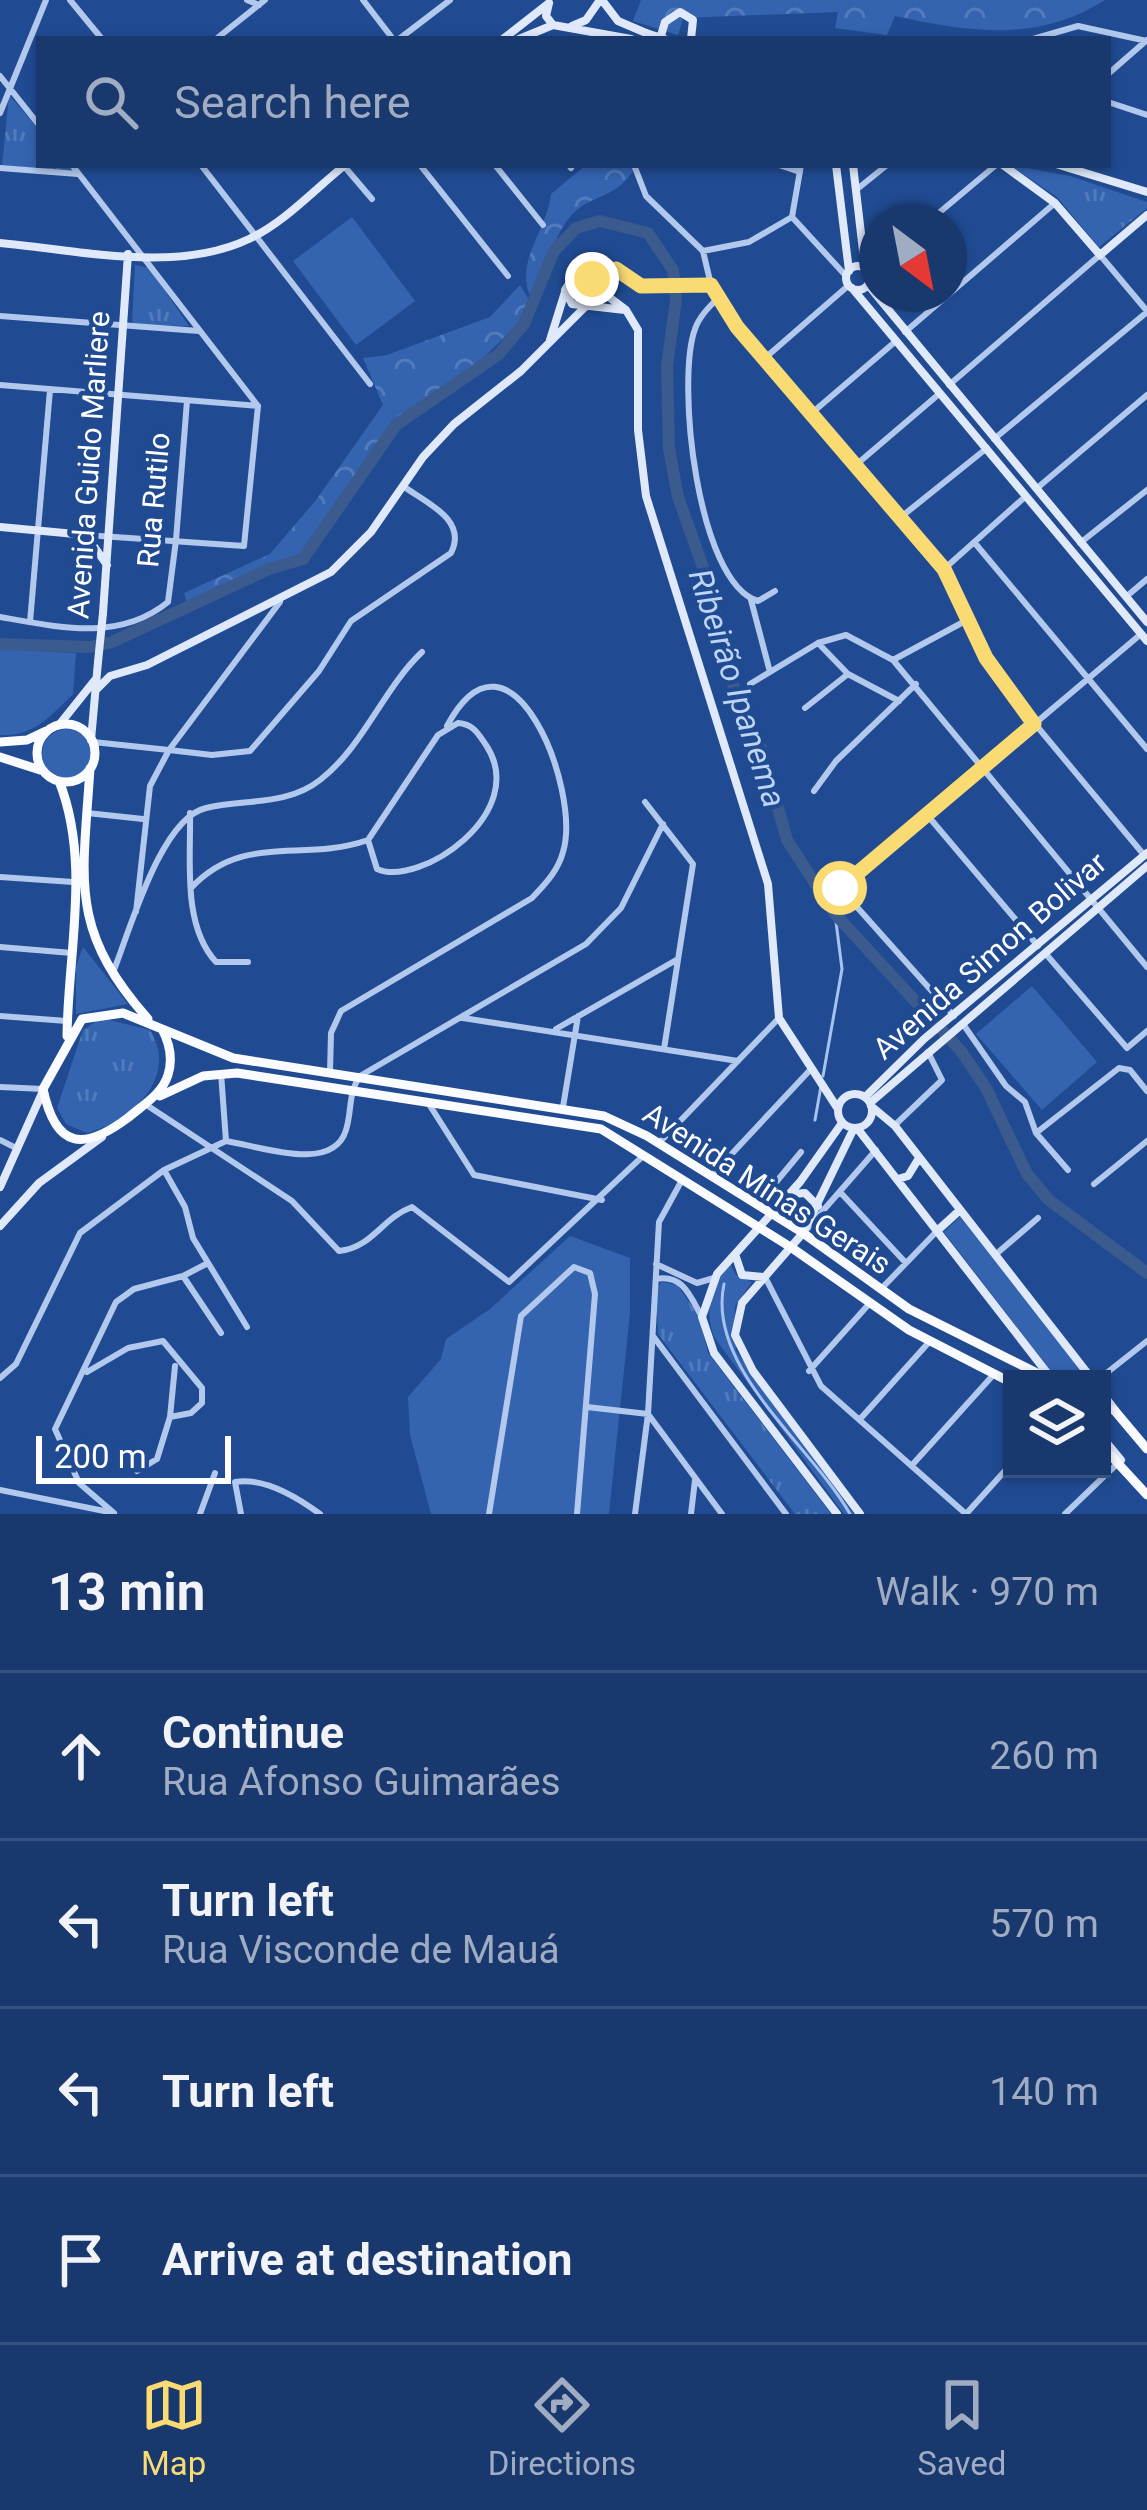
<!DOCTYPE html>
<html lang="en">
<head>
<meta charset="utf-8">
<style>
  :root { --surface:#18386e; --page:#213f73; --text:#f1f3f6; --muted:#9facc2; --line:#365281; --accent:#fadb73 }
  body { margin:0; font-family:Roboto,sans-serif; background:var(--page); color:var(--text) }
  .controls { position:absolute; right:36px; bottom:36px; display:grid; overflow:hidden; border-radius:0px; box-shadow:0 3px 9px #0004 }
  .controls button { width:108px; height:108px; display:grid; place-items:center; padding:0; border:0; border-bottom:3px solid var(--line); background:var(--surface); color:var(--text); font:60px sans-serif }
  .compass { position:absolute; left:859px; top:204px; width:108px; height:108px; border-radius:50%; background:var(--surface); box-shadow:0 3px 9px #0004; rotate:148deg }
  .scale { position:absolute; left:36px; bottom:30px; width:195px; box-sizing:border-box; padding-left:12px; border:6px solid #fff; border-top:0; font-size:33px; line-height:42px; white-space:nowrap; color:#fff; -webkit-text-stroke:9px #204b92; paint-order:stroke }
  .stop { position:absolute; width:36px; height:36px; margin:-27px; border:9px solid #fadb73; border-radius:50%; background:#fff }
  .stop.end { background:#fadb73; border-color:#fff; box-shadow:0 3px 12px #0008 }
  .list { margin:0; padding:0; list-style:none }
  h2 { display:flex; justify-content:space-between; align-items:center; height:156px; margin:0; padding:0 48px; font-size:51px }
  h2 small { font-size:39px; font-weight:400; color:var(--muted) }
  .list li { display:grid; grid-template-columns:78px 1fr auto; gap:36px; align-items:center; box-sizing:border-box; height:168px; padding:0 48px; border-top:3px solid var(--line) }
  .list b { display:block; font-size:45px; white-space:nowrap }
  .list p { margin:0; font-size:39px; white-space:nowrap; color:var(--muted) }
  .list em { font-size:39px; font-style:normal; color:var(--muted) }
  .icon { flex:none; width:66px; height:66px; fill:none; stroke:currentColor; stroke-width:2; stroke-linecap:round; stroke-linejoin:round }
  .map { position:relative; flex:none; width:1147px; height:1514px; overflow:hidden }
  .search { position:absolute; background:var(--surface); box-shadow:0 3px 9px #0004; left:36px; right:36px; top:36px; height:132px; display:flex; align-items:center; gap:30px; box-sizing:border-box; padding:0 42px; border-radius:0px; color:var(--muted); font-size:45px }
  .sheet { height:828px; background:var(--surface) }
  nav { display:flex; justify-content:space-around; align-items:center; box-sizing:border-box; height:168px; border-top:3px solid var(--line); background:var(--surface); font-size:33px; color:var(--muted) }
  nav a { display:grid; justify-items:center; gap:6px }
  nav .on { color:var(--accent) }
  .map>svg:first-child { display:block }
</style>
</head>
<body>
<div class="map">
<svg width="1147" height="1514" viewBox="0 0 1147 1514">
  <defs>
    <pattern id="forest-crowns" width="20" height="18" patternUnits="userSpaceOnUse" patternTransform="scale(3)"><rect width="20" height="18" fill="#3464b0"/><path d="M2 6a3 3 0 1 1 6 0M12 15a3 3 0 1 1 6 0" fill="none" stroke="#527bbc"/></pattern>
    <pattern id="park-tufts" width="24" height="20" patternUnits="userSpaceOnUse" patternTransform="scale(3)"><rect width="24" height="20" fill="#3464b0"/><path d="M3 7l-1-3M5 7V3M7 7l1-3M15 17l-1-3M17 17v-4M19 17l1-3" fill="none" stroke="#527bbc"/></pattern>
  </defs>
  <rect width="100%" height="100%" fill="#204b92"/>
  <path fill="#3464b0" d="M352,217L415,301L356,345L293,261Z
    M0,649L76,653L73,694C51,716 33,737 0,735Z
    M42 754a25 25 0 1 1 50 0a25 25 0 1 1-50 0Z
    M83,947L128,1004L76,1014V966Z
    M1032,986L1097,1062L1042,1110L976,1034Z
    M961,1216L1087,1379L1052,1373L944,1232Z
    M570,1236L630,1258V1313L609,1514H431L410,1435L408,1397L441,1359L446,1339L490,1309Z
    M730,1264L736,1275L752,1282L735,1306L736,1351L854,1514H844L714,1337C704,1308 710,1286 730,1264Z"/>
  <path fill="url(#forest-crowns)" d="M641,0H1105C1037,43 970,32 895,16L887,35L835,28L838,12L683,18L678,35L633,21Z
    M586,165H637C615,203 591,191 569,218C550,242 542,284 530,296C515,260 547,231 551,194Z
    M520,285L529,300L517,325L475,366L394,419L299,555L187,603L184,593L270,554L316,500L383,405L363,358L387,355L490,317Z"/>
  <path fill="url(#park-tufts)" d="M9,95L39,129V165H70L76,172L2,166Z
    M1010,165L1070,176L1147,202V208L1099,247L1057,197Z
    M135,265L149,268L189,326L132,325Z
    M101,1018L150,1030C179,1076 133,1121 87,1133L66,1124L57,1108L83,1030Z
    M662,1282L677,1285L699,1316L708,1353L831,1514H795L658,1334L656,1288Z"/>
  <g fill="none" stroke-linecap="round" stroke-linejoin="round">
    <path stroke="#a6c3ef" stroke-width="3" d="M823,1076L842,969L835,914
      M815,1120L821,1086
      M724,1284C706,1368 811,1445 850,1514"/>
    <path stroke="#3b5a8e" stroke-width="12" d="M0,644L91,647L112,642L269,569L303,559L396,425L499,354L524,324L554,251L576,228L600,221L648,233L673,270L676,299L667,366L669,449L678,497L706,576L741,716L761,748L787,840L835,914L961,1051L986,1088L1027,1174L1049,1200L1147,1273"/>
    <path stroke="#b2c9ed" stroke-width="6" d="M70,0L102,39
      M247,0L259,5
      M363,0L393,39
      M216,39L265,0
      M399,39L450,0
      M1033,39L1078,26L1147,41
      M1108,74L1147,40
      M0,76L39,125
      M1108,102L1147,115
      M0,113L46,0
      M72,165L258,406
      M201,165L370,384
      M420,165L508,276
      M495,165L543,225
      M569,165L571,168
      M634,165L646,196L703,251
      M779,165L800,172
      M801,165L792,217L847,277
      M344,166L372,199
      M0,168L78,174
      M856,190L887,165
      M928,222L996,165
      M868,272L877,265
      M711,285L737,327L944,569L1006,689L1144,855
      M717,299C709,307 699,317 695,329C676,381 697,583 758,601L775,591
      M0,316L199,331
      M905,332L1055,203
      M765,358L849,285
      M0,385L258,406
      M949,385L1100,255L1147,311
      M813,412L896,341
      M994,439L1147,312
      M857,464L939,394
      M1036,489L1147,395
      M901,517L987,448
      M86,535L244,546L258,406
      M176,540L187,401
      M974,542L1147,749
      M1080,543L1147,490
      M944,569L1026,496
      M1127,596L1147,579
      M751,600L770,672
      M30,622L50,390
      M818,643L848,674L899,701
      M893,660L969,619
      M750,684L818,643L846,635L893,660L1147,967
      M805,708L848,674
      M814,791L836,761L916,684
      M645,802L693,864L664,1049
      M87,813L143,819
      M190,813C191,860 182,925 216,962H248
      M928,816L1038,946
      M0,877L73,882
      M191,888C243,832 302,863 368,840L438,735L458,723C473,724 478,733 486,745C531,813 419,888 377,869L368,840
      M136,912L150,786L169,750L212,755L250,751L319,671L351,621L451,553C468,519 426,503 403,486
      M0,947L72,953
      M1045,953L1127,1048L1147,1031
      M114,970C130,930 161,818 206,808C244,799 287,806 320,780C363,747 383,689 422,652
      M0,1016L67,1021
      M954,1016L840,888L1141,634
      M463,1018L738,1061
      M963,1024L1006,1086L1025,1102L1036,1133L1068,1170
      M556,1029L678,959
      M330,1072L331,1033L341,1011L532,898C545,884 558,871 563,852C582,790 510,607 447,726
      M221,1073L226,1141
      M0,1087L43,1089
      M427,1101L474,1175L602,1200
      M145,1104L292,1201L339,1251C372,1248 382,1218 412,1207L509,1282L644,1155
      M563,1107L578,1016
      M895,1125L942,1080L928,1052
      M1036,1133L1119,1068L1130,1070L1147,1091
      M0,1140L18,1149
      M226,1141C259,1146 333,1174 346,1130C352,1111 348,1093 360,1076L586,944L621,908L663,824
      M659,1143L779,1018
      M164,1170L185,1207L193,1238L247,1327
      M712,1175L811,1069
      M1094,1184L1147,1141
      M840,1192L905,1262
      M757,1205L801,1152
      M807,1229L876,1150
      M995,1255L1038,1218
      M656,1264L697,1283L714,1278
      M183,1276L208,1263
      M765,1277L821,1386L966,1514
      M656,1279C683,1274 690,1296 702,1317
      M882,1288L938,1230
      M653,1336L786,1514
      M809,1371L869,1304
      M87,1372L128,1348L163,1341L202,1388V1403L191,1413L170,1417L157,1459L137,1471
      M0,1378L16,1364L80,1233L164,1170L226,1141
      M1099,1379L1147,1341
      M587,1407L648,1414L722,1514
      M170,1417L175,1366
      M861,1418L930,1341
      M913,1464L995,1373
      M0,1490L114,1513
      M114,1513L79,1483L55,1429L116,1302L134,1289L183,1276L221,1333
      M200,1514L215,1473
      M241,1514L235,1482C264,1477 297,1497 320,1514
      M489,1514L521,1316L574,1267L590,1273L595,1294L577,1514
      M635,1514L648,1414L659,1222L682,1180
      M691,1514L695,1480
      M966,1514L1012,1463
      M1065,1514L1119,1462"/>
    <path stroke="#b2c9ed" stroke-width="6" d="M573,277L583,263C613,255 619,272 641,285H711L703,251L749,242L792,217
      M596,283L607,270H621
      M0,617C58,627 119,642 168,602L176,540
      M93,742L169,750L280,602"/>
    <path stroke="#dfe9fa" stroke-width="8" d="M602,0L618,21L646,33
      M549,3L546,16L553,25L631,39
      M572,26L586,20L600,0
      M503,39L549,3
      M519,39L553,25
      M660,39L665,22L680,12L693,20L691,39
      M836,165L849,271
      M853,165L865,268
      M1003,165L1055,203L1100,255L1147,215
      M1059,165L1147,192
      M0,243C78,250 175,274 249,239C284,223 315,189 345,165
      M846 278a12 12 0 1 1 24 0a12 12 0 1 1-24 0Z
      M868,285L1147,622
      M597,288L626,310L638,330V430L646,496L768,884L779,1018L838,1109
      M852,288L1147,641
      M588,306L597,294L596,283L583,275L573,277L565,290L572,304L625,310
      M550,340L565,292
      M0,527L86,535L107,565
      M103,613L128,254
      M97,689L110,676L147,665L331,572L371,532L423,457L454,424L521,371L586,306
      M59,725L95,680
      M91,740L98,662
      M838 1111a17 17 0 1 1 34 0a17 17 0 1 1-34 0Z
      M865,1097L924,1039L1147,853
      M870,1103L1147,866
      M871,1106L895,1126L1092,1379
      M854,1128L803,1233L742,1303L735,1335L753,1371L860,1514
      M857,1128L1051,1378
      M898,1179L908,1176L919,1158
      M0,1187L43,1091
      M793,1194L805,1193L818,1206
      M0,1226L39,1183L102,1137
      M938,1230L960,1210
      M735,1254L742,1275L763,1277
      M1102,1393L1115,1410
      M1102,1437L1121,1460
      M837,1514L714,1353L702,1317L717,1274L800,1182L842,1123"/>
    <path stroke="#f9fbff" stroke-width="9" d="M37 753a29 29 0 1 1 58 0a29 29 0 1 1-58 0Z
      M0,742L27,740L46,731
      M0,757L40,770
      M90,768C83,881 68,928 148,1019
      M59,781C91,861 68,952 67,1036
      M162,1029C170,1044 173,1059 168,1075C162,1094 143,1105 129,1117C84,1151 56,1150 43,1089L82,1019L123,1013L233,1058L604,1116L647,1136L803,1233L909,1309L1049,1379
      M160,1096L203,1076L237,1073L601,1129L792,1248L909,1330L1012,1383
      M1102,1405L1115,1411L1147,1449
      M1102,1446L1147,1495"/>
    <path stroke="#dfe9fa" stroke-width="8" d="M646,33L665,39
      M98,662L103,613"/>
  </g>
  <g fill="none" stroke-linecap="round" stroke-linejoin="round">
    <path stroke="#fadb73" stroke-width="15" d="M592,279L596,284L600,274L616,269L641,286L711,285L737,327L944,569L986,658L1034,724L840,888"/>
  </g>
  <g text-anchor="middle" stroke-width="9" stroke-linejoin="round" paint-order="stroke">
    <g font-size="30" fill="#fff" stroke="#204b92">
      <text transform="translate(89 465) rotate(-86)" y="10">Avenida Guido Marliere</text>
      <text transform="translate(154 500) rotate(-85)" y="10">Rua Rutilo</text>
      <text transform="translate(990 956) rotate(-41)" y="10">Avenida Simon Bolivar</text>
      <text transform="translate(767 1189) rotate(33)" y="10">Avenida Minas Gerais</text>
    </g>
    <g font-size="33" font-style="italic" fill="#bed4f4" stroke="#204b92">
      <text transform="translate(738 688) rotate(72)" y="12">Ribeirão Ipanema</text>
    </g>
  </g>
</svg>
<div class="controls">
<button><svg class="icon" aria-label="layers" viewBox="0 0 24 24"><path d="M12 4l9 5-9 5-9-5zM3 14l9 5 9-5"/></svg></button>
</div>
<svg class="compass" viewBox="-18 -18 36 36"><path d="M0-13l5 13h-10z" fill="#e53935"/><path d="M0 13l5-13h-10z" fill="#9facc2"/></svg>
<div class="scale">200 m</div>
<div class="stop" style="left:840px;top:888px"></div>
<div class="stop end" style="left:592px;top:279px"></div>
<div class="search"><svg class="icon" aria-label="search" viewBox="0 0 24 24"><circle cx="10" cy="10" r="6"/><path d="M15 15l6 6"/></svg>Search here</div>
</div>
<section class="sheet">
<h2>13 min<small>Walk · 970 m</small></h2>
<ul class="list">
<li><svg class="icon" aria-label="ahead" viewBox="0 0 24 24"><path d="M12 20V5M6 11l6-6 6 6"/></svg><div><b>Continue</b><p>Rua Afonso Guimarães</p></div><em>260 m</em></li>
<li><svg class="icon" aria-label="left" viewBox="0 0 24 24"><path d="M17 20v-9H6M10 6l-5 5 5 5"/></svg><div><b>Turn left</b><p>Rua Visconde de Mauá</p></div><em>570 m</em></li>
<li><svg class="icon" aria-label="left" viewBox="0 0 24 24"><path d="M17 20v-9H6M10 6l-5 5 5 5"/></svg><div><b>Turn left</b></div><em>140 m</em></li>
<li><svg class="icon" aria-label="arrive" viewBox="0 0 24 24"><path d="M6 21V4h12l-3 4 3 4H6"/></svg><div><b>Arrive at destination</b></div></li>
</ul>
</section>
<nav>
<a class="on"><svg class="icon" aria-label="map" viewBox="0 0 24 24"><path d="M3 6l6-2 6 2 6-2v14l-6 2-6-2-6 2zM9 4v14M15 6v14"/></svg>Map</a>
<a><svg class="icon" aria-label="directions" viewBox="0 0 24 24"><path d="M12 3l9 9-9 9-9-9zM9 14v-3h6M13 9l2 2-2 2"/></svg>Directions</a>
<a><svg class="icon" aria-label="saved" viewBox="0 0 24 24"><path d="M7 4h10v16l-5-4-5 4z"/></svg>Saved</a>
</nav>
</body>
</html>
